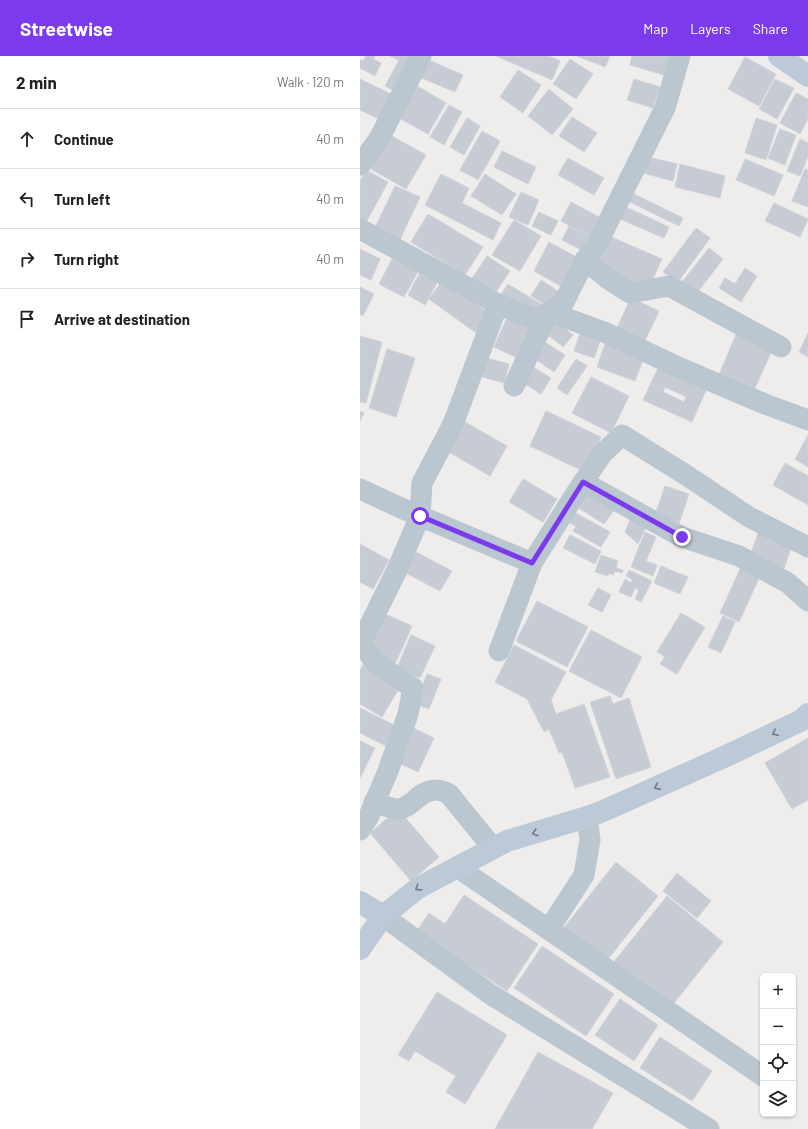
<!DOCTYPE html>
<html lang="en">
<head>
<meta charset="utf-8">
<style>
  :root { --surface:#fff; --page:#f2f2f2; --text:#222; --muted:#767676; --line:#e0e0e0; --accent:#7c3aed }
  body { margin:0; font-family:Barlow,sans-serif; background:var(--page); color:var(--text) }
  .controls { position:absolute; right:12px; bottom:12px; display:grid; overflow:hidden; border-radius:6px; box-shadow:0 1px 3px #0004 }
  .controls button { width:36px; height:36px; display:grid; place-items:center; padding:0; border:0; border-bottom:1px solid var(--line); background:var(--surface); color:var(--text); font:20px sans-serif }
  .stop { position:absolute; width:12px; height:12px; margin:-9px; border:3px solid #7c3aed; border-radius:50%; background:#fff }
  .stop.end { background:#7c3aed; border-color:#fff; box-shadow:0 1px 4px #0008 }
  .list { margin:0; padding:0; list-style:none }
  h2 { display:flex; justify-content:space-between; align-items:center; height:52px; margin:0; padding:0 16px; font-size:17px }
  h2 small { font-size:13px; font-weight:400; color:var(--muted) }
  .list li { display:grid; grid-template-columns:26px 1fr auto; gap:12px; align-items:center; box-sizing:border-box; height:60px; padding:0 16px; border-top:1px solid var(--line) }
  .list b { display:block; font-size:15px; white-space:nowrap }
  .list em { font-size:13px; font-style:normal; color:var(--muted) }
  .icon { flex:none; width:22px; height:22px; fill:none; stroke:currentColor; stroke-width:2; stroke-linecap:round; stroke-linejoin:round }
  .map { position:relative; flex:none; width:448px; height:1073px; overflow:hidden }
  header { display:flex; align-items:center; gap:24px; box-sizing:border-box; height:56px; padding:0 20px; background:var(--accent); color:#fff }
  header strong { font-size:19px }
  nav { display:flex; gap:22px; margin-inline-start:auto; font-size:14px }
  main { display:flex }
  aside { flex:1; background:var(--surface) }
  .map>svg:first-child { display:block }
</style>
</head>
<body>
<header>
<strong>Streetwise</strong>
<nav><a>Map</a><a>Layers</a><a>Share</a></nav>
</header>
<main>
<aside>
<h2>2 min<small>Walk · 120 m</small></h2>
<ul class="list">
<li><svg class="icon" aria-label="ahead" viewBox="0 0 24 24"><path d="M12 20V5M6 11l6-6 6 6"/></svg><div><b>Continue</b></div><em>40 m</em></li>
<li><svg class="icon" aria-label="left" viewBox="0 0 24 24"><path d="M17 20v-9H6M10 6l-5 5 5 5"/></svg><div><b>Turn left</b></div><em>40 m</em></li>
<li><svg class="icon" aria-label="right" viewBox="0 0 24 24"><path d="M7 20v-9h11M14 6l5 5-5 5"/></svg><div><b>Turn right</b></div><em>40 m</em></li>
<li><svg class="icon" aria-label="arrive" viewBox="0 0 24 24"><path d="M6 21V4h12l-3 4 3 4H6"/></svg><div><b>Arrive at destination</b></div></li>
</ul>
</aside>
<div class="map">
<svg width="448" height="1073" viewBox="0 0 448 1073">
  <rect width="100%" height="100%" fill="#efecec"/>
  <path fill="#c7cbd3" stroke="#cfd2d9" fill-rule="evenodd" d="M6,0H15L13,3L21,7L15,20L0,12V4L3,5Z
    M30,0H53L35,35L25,30L39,4Z
    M136,0H189L200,5L192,24Z
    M217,0H250L245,11Z
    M272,0H310L304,19L270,9Z
    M385,1L416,18L399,50L368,33Z
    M64,2L103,19L95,36L57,20Z
    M210,3L233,18L216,43L193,28Z
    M158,14L181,29L163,57L140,41Z
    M0,23L31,38L19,63L0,54Z
    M274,23L300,31L293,52L267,44Z
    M415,23L434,32L417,63L399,53Z
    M52,27L86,47L68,78L34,59Z
    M189,33L213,53L192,79L168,60Z
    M436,37L448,43V63L440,78L420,67Z
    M89,49L102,56L84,89L70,81Z
    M212,61L237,77L224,96L199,80Z
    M107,62L120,70L104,99L90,91Z
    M396,62L417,69L406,104L385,97Z
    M420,73L436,79L425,109L408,102Z
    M122,75L140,85L118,124L100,114Z
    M28,78L66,99L46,133L9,112Z
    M440,83L448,87V100L440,120L427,115Z
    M142,95L176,111L168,128L134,111Z
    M288,101L317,108L313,125L283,117Z
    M208,102L244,122L234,139L198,119Z
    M385,103L423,119L414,140L376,124Z
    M320,108L365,120L360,142L315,131Z
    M445,113L448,114V151L432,145Z
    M6,114L28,126L3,172L0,170V125Z
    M81,118L109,132L102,147L141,167L133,184L65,149Z
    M125,118L156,138L142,159L111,140Z
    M35,130L60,141L37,190L12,178Z
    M161,136L179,144L168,169L149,161Z
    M274,138L323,162L319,170L270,146Z
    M211,146L241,162L230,181L201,165Z
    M414,147L448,163L440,181L405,165Z
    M266,151L309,171L304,182L260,163Z
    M179,156L198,165L191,179L172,170Z
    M68,158L123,191L105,219L51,186Z
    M154,164L181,180L160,215L132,199Z
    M209,170L232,182L225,196L202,184Z
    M336,172L350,182L318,226L303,216Z
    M249,180L302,203L288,233L236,210Z
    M189,186L224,205L208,234L174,215Z
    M349,192L363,203L337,237L322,226Z
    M0,193L20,203L11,224L0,219Z
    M37,194L62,208L44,241L19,228Z
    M127,200L150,215L132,242L109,227Z
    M63,211L80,221L65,249L48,239Z
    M385,212L397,220L381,246L359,232L365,222L375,228Z
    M83,224L133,260L119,279L69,243Z
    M181,224L201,237L192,253L171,240Z
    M148,228L184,250L177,262L140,240Z
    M0,231L14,238L3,260L0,258Z
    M271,242L299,255L284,287L256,274Z
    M147,262L170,272L157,302L134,291Z
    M193,263L213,279L203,291L183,275Z
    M378,274L414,290L392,339L357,323Z
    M221,275L241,282L234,302L214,295Z
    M448,277V301L439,296Z
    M0,280L22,286L6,347L0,346Z
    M247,282L286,296L275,325L237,311Z
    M180,283L205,299L194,316L169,299Z
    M27,293L55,302L36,361L9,352Z
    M127,302L149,308L144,327L122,321Z
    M216,303L227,310L207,339L197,332Z
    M167,307L191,322L181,338L157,323Z
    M299,310L347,332L332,366L283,344ZM305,331L326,341L324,346L303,336Z
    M231,321L269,340L251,377L212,357Z
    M0,355L4,357L0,365Z
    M186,355L241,381L225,416L170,390Z
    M105,366L147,390L130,420L87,395Z
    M448,379V411L435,403Z
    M425,407L448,420V449L413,429Z
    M163,423L197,443L183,466L149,446Z
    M305,430L329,438L318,470L294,462Z
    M227,436L254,454L244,468L217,451Z
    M212,455L250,476L241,491L213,475L216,470L206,465Z
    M270,464L286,471L278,488L265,476Z
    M285,476L296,481L286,505L297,509L293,520L271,511Z
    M398,477L432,489L423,515L389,503Z
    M210,479L241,495L235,508L203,492Z
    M0,488L29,504L13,533L0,526Z
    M56,496L92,515L80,535L44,516Z
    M241,499L258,505L256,512L263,514L262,517L255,515L253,519L249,517L248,520L235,516Z
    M301,510L328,521L320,538L294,527Z
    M381,511L400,520L379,566L360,557Z
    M269,514L292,525L281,546L275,543L279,534L275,532L271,541L259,536L265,523L271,527L272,523L266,520Z
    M238,532L251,539L242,556L228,549Z
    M177,545L228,571L207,611L156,585Z
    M321,557L345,571L317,618L300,608L305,601L297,596Z
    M25,558L52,570L35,608L8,596Z
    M363,560L375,566L361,597L348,591Z
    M231,574L282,601L261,642L209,615Z
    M51,579L75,590L60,622L37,612Z
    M154,589L206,616L191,644L196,658L224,648L250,721L215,732L202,696L199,697L189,673L184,676L167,643L135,626Z
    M4,607L41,629L22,661L0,648V614Z
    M67,618L81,623L69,653L55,648Z
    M250,640L253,648L269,642L291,711L256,723L230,646Z
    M0,652L40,672L30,692L0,677Z
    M51,671L74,682L58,716L35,705Z
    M448,682V744L432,753L405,707Z
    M0,685L15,692L0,722Z
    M38,753L79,801L51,825L10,777Z
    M256,806L298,840L244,908L202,874Z
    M317,817L351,845L337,862L303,835Z
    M104,839L178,888L147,935L57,875L69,857L85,868Z
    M307,840L363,886L309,953L253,907Z
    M182,890L254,938L226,980L154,932Z
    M77,936L147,979L105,1048L86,1036L96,1020L55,995L49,1005L38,999Z
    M260,943L298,969L274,1005L235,979Z
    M300,981L352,1015L332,1045L280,1012Z
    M178,996L253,1037L232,1073H135Z"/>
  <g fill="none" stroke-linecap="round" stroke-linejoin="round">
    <path stroke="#bbc7d0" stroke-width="21" d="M0,109L19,83L61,0
      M0,173L138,248L177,264L203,248L225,204L236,190L305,52L320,0
      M225,204L248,223L270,237L309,230L421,291
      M154,330L177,280L190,256L244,276L318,311L405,348L448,364
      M223,426L322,481L379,500L428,527L448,545
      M0,433L41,452L172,507
      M139,595L172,507L216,437L242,398L262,379L326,419L389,461L448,491
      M14,746C21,748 29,752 36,753C52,754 57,734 77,734C81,734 85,736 89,738L133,792
      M0,774L9,760L28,715L48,658L53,632L16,607L1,587L37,514L60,460L62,427L93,368L138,248
      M97,811L403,1020
      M23,860L130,938L349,1073
      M189,873L224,819L230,784L227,761"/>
    <path stroke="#bccad8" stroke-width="22" d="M419,0L448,20
      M0,846L23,860
      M0,893L23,860L58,832L147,785L227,761L241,756L364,701L442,664L448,658"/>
  </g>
  <defs><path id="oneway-chevron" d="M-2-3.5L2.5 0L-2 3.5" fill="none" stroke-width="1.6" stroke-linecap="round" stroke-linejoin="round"/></defs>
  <g stroke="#6d7b87">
    <use href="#oneway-chevron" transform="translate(415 677) rotate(154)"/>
    <use href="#oneway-chevron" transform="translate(297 731) rotate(156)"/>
    <use href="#oneway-chevron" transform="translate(175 777) rotate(163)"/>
    <use href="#oneway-chevron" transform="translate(58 832) rotate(147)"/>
  </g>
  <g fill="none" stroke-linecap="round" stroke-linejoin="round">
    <path stroke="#7c3aed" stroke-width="5" d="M60,460L172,507L223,426L322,481"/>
  </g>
</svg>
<div class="controls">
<button>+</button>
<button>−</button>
<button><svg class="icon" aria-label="locate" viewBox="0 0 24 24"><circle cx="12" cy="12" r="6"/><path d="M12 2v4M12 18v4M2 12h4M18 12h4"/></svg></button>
<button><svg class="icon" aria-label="layers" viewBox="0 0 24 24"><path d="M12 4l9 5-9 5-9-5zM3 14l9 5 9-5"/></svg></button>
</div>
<div class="stop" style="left:60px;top:460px"></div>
<div class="stop end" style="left:322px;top:481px"></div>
</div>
</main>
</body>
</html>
